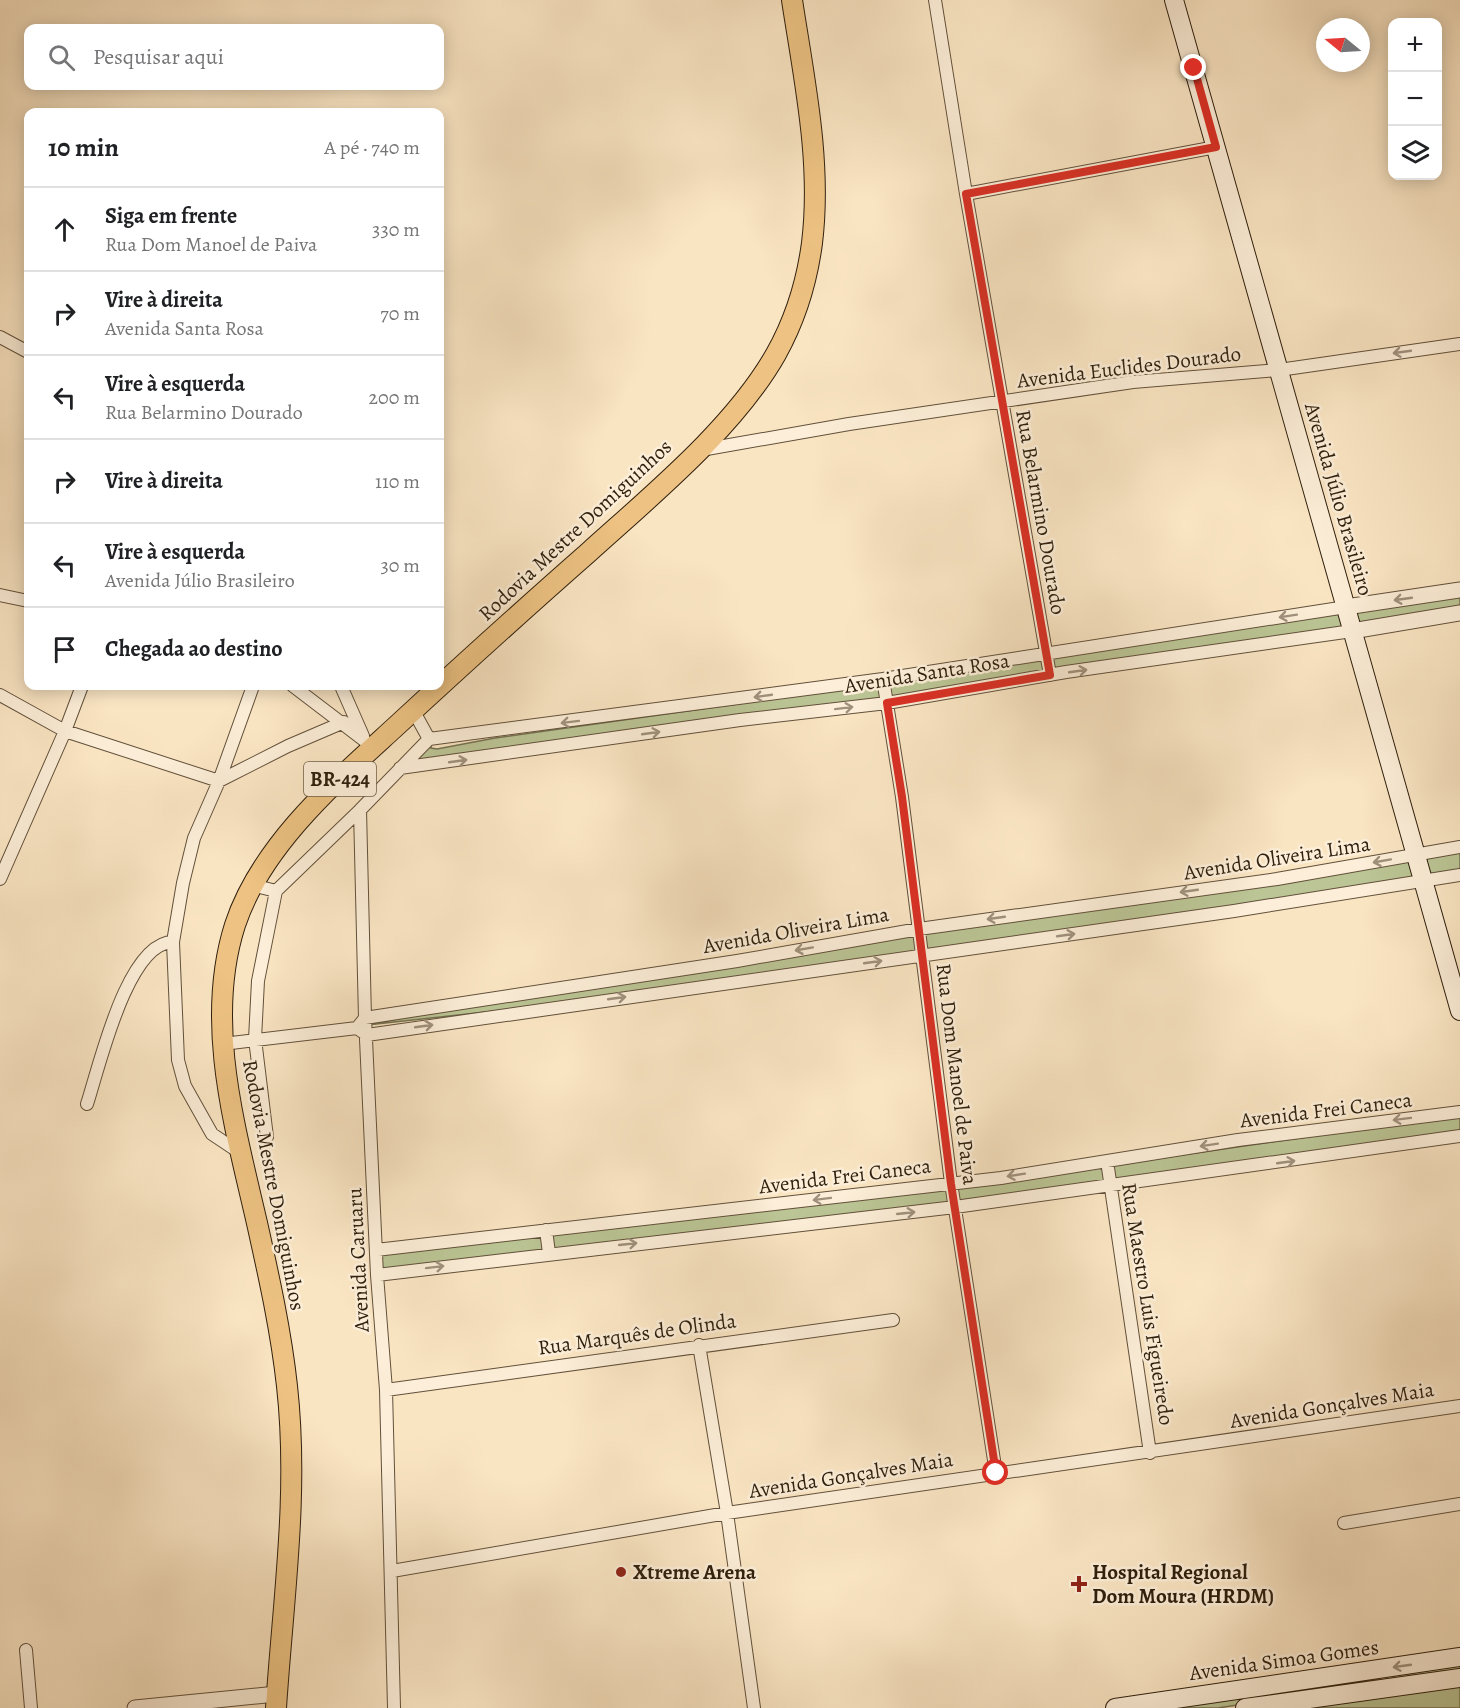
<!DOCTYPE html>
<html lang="pt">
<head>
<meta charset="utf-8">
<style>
  :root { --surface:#fff; --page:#f2f2f2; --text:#202124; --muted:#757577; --line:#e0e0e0 }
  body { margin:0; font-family:Alegreya,serif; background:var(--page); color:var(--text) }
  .controls { position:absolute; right:18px; top:18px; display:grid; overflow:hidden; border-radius:12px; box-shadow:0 3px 15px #0003 }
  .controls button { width:54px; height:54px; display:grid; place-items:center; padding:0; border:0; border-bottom:2px solid var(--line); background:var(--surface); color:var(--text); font:30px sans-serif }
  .compass { position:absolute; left:1316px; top:18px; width:54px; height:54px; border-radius:50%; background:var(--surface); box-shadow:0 3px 15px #0003; rotate:288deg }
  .stop { position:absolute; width:18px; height:18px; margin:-14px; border:4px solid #d93025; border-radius:50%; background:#fff }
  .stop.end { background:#d93025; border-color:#fff; box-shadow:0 2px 6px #0008 }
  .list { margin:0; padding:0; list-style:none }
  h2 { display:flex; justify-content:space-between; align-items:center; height:78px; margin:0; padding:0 24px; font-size:26px }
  h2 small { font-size:20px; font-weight:400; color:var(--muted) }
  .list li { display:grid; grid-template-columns:39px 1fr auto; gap:18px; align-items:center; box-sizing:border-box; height:84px; padding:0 24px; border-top:2px solid var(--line) }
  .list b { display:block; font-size:22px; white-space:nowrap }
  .list p { margin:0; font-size:20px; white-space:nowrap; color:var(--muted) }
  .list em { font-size:20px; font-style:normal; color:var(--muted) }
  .icon { flex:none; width:33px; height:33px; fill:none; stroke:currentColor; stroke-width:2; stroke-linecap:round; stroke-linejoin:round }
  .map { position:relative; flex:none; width:1460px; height:1708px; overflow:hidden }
  .search { position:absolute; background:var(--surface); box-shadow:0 3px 15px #0003; left:24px; top:24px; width:420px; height:66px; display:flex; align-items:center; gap:15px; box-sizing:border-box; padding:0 21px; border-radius:12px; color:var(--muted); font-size:22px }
  .panel { position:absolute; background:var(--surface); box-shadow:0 3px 15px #0003; left:24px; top:108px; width:420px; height:582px; border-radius:12px }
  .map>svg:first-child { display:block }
</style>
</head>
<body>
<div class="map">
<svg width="1460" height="1708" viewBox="0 0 1460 1708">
  <rect width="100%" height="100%" fill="#fae5c3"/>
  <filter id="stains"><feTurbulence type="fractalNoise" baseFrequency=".00333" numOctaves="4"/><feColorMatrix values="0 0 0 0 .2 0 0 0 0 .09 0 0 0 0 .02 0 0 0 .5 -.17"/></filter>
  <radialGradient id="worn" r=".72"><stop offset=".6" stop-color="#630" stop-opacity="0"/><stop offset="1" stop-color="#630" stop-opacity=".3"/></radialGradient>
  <path fill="#bbc595" stroke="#757251" stroke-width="1.5" d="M1460,588V611L1357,628L1351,608Z
    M1340,609L1348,629L1054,671L1050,658Z
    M1042,659L1045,672L889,699L887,682Z
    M879,684L881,698L408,764L431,741V748L437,749L495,738Z
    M1460,852V871L1427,876L1421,858Z
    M1413,859L1419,878L926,951L923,932Z
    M915,933L918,953L550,1005L367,1025L534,993Z
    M1460,1115V1132L1113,1182L1112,1165Z
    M1104,1165L1106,1182L958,1203L956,1187Z
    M948,1187L951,1203L379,1271L378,1253Z
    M1460,1659V1671L1218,1708H1110Z
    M1460,1681V1708H1278Z"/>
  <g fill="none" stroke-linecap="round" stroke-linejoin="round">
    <g stroke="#62503a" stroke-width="14">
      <path id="minor" d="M935,0L966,194L1050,675
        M966,194L1216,147
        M0,337L28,352
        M701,450L849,424L1133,382L1279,370L1460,344
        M0,595L28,601
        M883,679L902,797L951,1183L996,1473
        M293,686L373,747
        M341,686L363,736
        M0,695L65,731L219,781L253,686
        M429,739L883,679L1346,607
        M400,768L740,720L887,703L1066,672L1352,631
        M360,810L365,1018L377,1275L386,1390L394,1708
        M0,879L65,731L82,686
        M252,885L276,891L258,981L255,1039L267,1137
        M276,891L360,810L429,739L413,710
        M357,1028L365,1018L737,961L919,929L1277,879L1460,847
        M223,1044L357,1028L367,1035L1234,911L1460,875
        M87,1104C99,1068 127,942 173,942
        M239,1152L212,1134L185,1086L178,1060L173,942L183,883L194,838L219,781L288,746L344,722
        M1107,1161L1150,1453
        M546,1230L549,1253
        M376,1250L1001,1178L1238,1140L1460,1112
        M377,1275L955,1207L1460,1136
        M699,1345L727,1513L754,1708
        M386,1390L893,1320
        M1344,1523L1460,1504
        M392,1571L727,1513L1460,1406
        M26,1650L31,1708"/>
    </g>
    <g stroke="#62503a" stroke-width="17">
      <path id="tertiary" d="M1346,607L1460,590
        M1352,631L1460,613
        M135,1708L277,1694"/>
    </g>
    <g stroke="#2f1f0d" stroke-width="20">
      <path id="secondary" d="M1174,0L1460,1011
        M1115,1708L1460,1657
        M1245,1708L1460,1678"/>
    </g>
    <g stroke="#2f1f0d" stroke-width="22">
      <path id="primary" d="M276,1708C283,1600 299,1494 287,1386C281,1331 269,1277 257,1223C235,1127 204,1022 235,925C261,846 334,783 393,729C458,669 523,610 589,552C652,495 734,428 776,354C795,320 807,281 812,243C822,162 804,79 792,0"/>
    </g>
    <use href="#minor" stroke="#fceed8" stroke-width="12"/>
    <use href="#tertiary" stroke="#fceed8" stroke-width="15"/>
    <use href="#secondary" stroke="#fceed8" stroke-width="18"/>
    <use href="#primary" stroke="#edc282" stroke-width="20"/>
  </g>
  <defs><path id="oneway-shaft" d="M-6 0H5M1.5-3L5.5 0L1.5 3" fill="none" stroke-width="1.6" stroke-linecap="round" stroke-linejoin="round" transform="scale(1.5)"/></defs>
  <g stroke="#a0917d">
    <use href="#oneway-shaft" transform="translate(1402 352) rotate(172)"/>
    <use href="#oneway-shaft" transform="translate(1403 599) rotate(172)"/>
    <use href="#oneway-shaft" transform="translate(1288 616) rotate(171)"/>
    <use href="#oneway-shaft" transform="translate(1078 671) rotate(-8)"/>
    <use href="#oneway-shaft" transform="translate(763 696) rotate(172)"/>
    <use href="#oneway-shaft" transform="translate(844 708) rotate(-7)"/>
    <use href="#oneway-shaft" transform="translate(570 722) rotate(173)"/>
    <use href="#oneway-shaft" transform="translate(651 733) rotate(-8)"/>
    <use href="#oneway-shaft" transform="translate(458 761) rotate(-8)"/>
    <use href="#oneway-shaft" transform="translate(1382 861) rotate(170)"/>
    <use href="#oneway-shaft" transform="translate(1189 891) rotate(172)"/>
    <use href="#oneway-shaft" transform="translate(996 918) rotate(172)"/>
    <use href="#oneway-shaft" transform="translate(1066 935) rotate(-8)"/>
    <use href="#oneway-shaft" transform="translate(804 949) rotate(170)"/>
    <use href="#oneway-shaft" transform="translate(873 962) rotate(-8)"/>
    <use href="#oneway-shaft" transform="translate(617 998) rotate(-8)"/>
    <use href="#oneway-shaft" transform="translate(424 1026) rotate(-8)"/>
    <use href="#oneway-shaft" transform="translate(1402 1119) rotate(173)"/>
    <use href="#oneway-shaft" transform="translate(1209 1145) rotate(171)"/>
    <use href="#oneway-shaft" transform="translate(1286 1162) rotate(-8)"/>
    <use href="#oneway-shaft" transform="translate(1016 1175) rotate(171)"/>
    <use href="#oneway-shaft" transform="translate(822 1199) rotate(173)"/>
    <use href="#oneway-shaft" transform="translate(906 1213) rotate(-6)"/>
    <use href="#oneway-shaft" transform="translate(628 1244) rotate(-6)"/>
    <use href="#oneway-shaft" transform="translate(435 1267) rotate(-7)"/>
    <use href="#oneway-shaft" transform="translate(1402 1666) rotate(172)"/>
  </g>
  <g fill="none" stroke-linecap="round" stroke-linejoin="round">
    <path stroke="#d93025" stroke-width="8" d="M996,1473L951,1184L902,797L887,703L1050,675L966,194L1216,147L1194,68"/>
  </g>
  <g fill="#8f2418" stroke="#fceed8" stroke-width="2">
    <circle cx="621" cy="1572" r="6"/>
    <path d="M1076 1575h6v6h6v6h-6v6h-6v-6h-6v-6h6z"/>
  </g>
  <g text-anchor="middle" stroke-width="5" stroke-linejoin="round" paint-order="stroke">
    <rect fill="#fceed8" stroke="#6c5d4a" stroke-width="1.5" x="304" y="762" width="72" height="34" rx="4.5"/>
    <g font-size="20" font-weight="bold" fill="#2f1f0d">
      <text x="340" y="786">BR-424</text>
    </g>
    <g font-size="21" fill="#2f1f0d" stroke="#fceed8">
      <text transform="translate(1129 367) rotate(-7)" y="7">Avenida Euclides Dourado</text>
      <text transform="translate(1339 499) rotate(74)" y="7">Avenida Júlio Brasileiro</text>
      <text transform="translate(1041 512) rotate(80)" y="7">Rua Belarmino Dourado</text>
      <text transform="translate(575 530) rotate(-43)" y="7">Rodovia Mestre Domiguinhos</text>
      <text transform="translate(927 673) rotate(-9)" y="7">Avenida Santa Rosa</text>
      <text transform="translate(1277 858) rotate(-9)" y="7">Avenida Oliveira Lima</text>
      <text transform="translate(796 930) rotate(-10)" y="7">Avenida Oliveira Lima</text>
      <text transform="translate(957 1074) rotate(83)" y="7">Rua Dom Manoel de Paiva</text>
      <text transform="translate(1326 1110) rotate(-7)" y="7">Avenida Frei Caneca</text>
      <text transform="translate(845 1176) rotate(-7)" y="7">Avenida Frei Caneca</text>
      <text transform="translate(274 1185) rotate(79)" y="7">Rodovia Mestre Domiguinhos</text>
      <text transform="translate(358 1260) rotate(-93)" y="7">Avenida Caruaru</text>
      <text transform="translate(1148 1304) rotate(81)" y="7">Rua Maestro Luis Figueiredo</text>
      <text transform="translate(637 1334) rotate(-8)" y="7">Rua Marquês de Olinda</text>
      <text transform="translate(1332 1405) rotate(-9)" y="7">Avenida Gonçalves Maia</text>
      <text transform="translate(851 1475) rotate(-9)" y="7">Avenida Gonçalves Maia</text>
      <text transform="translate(1284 1660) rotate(-8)" y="7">Avenida Simoa Gomes</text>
    </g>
    <g font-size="21" font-weight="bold" fill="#2f1f0d" stroke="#fceed8" text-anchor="start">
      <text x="633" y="1579">Xtreme Arena</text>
      <text x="1092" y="1579">Hospital Regional<tspan x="1092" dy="24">Dom Moura (HRDM)</tspan></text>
    </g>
  </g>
  <rect width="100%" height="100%" filter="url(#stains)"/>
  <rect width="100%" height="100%" fill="url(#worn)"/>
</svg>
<div class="controls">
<button>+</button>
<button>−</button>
<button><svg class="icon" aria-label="layers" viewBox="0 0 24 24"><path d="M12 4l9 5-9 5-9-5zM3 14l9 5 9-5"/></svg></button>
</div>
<svg class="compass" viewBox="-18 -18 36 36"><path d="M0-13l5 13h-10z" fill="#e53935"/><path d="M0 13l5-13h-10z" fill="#757577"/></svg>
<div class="stop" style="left:996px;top:1473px"></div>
<div class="stop end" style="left:1194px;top:68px"></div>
<div class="search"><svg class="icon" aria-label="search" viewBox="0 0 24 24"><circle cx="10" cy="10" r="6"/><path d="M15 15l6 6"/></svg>Pesquisar aqui</div>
<section class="panel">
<h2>10 min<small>A pé · 740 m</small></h2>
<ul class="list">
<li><svg class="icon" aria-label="ahead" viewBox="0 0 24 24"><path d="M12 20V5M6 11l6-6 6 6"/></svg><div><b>Siga em frente</b><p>Rua Dom Manoel de Paiva</p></div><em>330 m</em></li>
<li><svg class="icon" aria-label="right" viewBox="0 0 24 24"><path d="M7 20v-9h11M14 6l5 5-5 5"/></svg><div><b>Vire à direita</b><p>Avenida Santa Rosa</p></div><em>70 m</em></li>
<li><svg class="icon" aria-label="left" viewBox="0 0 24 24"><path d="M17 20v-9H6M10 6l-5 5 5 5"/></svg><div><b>Vire à esquerda</b><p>Rua Belarmino Dourado</p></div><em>200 m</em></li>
<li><svg class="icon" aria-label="right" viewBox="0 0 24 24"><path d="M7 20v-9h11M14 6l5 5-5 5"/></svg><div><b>Vire à direita</b></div><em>110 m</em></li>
<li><svg class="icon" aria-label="left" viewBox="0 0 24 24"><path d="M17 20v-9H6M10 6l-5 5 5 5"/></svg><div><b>Vire à esquerda</b><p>Avenida Júlio Brasileiro</p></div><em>30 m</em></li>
<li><svg class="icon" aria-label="arrive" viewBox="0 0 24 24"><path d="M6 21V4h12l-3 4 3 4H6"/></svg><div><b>Chegada ao destino</b></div></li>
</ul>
</section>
</div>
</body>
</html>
